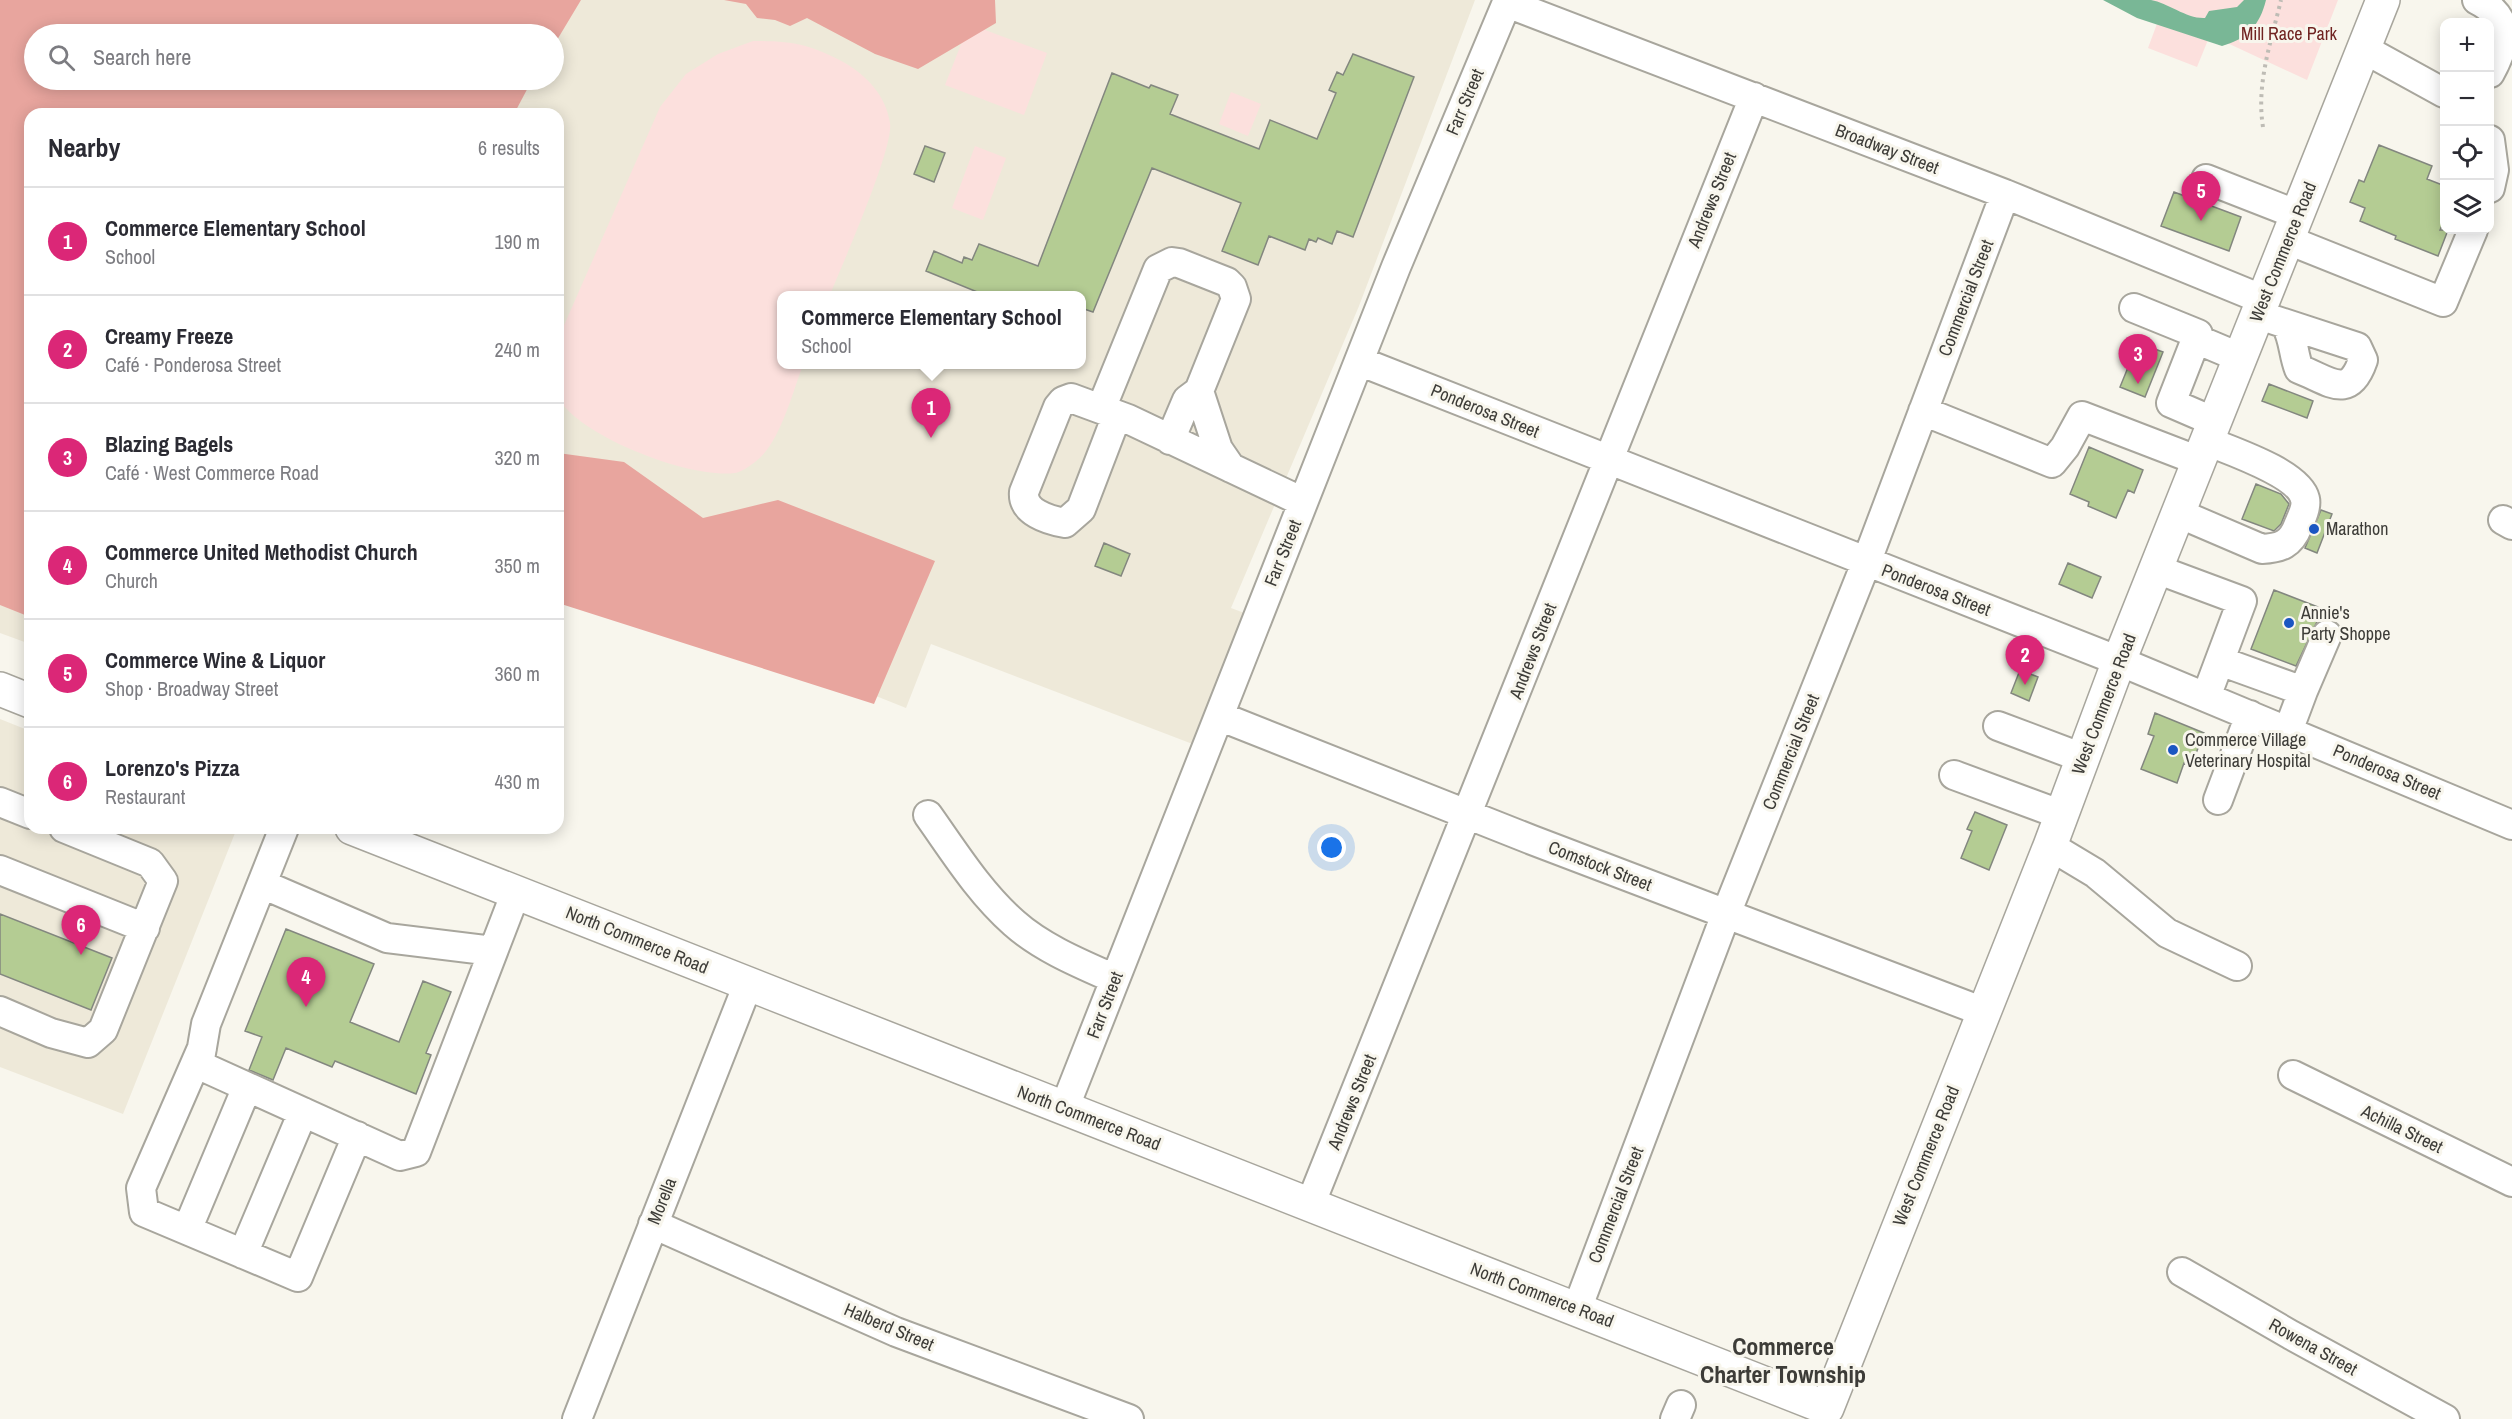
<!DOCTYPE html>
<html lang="en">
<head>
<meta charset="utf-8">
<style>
  :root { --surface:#fff; --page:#f2f2f3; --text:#2b2b33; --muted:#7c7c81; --line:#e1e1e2; --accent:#db2777 }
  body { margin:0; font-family:"Archivo Narrow",sans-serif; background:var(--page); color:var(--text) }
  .controls { position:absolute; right:18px; top:18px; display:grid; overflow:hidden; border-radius:12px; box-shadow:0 3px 15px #0003 }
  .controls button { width:54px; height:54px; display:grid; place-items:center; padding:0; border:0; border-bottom:2px solid var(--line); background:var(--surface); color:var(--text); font:30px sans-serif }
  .you { position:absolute; left:1332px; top:848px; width:21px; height:21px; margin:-15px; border:4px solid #fff; border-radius:50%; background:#1a73e8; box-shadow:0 0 0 9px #1a73e833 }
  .badge { display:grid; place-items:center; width:39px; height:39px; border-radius:50%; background:var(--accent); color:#fff; font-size:20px; font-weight:700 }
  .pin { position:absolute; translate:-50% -50px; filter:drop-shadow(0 2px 3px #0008) }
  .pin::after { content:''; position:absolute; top:32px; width:21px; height:18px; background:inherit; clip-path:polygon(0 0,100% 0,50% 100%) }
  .popup { position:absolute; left:777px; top:291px; width:309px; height:78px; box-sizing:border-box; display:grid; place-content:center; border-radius:12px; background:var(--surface); filter:drop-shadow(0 2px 4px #0005); font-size:20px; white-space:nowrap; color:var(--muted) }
  .popup b { font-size:22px; color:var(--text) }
  .popup::after { content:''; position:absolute; left:50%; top:100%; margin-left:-12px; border:12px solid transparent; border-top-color:var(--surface) }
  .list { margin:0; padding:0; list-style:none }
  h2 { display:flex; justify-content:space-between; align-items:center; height:78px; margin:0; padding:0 24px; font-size:26px }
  h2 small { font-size:20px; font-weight:400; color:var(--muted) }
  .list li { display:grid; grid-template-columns:39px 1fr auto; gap:18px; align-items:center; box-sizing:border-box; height:108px; padding:0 24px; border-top:2px solid var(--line) }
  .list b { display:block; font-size:22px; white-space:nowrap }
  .list p { margin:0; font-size:20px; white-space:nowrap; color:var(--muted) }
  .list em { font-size:20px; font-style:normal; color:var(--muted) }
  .icon { flex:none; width:33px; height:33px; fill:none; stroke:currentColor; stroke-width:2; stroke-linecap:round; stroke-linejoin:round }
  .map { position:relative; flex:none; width:2512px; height:1419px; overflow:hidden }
  .search { position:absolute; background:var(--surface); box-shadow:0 3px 15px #0003; left:24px; top:24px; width:540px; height:66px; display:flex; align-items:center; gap:15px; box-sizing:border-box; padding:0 21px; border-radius:33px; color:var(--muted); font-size:22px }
  .panel { position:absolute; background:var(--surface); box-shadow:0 3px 15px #0003; left:24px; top:108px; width:540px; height:726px; border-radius:18px }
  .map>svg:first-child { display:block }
</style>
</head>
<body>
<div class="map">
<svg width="2512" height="1419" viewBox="0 0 2512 1419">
  <rect width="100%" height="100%" fill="#f8f6ed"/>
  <path fill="#eee9d9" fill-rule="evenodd" d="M0,0H1475L1359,306L1231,608L1255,617L1203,748L931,644L906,708L558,569V114H30V644L0,633ZM34,34H554V80H34ZM781,296H1081V364H781Z
    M0,719L30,731V828H237L123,1114L0,1067Z"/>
  <path fill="#fce0dd" d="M2132,0H2338L2307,80L2210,35L2197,67L2148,48L2161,13Z
    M969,24L1047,53L1024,115L945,85Z
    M753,41C792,41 810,44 845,63C867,76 886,96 890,123C894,148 842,265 830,295L781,296V364L803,365C792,393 780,444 755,462C750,466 741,472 735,473C690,479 581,437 558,398V339L660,107L686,74L718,54Z
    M1231,92L1261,104L1248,136L1219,124Z
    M975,146L1006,158L983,220L952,208Z"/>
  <path fill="#e8a59e" d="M0,0H581L554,45V34H34V80H532L514,114H30V617L0,605Z
    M724,0H995L996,23L918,69L875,54L807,18L790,26L775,20L757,18L746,4Z
    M558,453L624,462L703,518L778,500L935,561L874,704L558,603Z"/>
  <path fill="#79b796" d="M2103,0C2118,0 2136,0 2151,0C2168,3 2187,19 2205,18L2209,11L2237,7L2244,0H2266C2260,25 2247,39 2222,46L2137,18Z"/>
  <path fill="#b4cc93" stroke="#83877f" stroke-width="1.5" d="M1353,54L1414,77L1353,237L1337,231L1332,244L1318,238L1316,242L1309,239L1305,250L1269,236L1258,265L1222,251L1241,203L1152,168L1093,312L1081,308V296H987L926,271L934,251L962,263L964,257L972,260L979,244L1038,266L1112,73L1149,88L1151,85L1178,95L1170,114L1259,149L1270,120L1317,139L1336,93L1329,90L1337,72L1343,75Z
    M2379,145L2432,166L2427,179L2445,186V219L2440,230H2448L2438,256L2395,239L2396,236L2360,221L2365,208L2350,202L2359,180L2364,182Z
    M925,146L945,153L934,182L914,174Z
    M2174,192L2241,217L2229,251L2161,226Z
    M2138,343L2163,352L2145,397L2120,387Z
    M2269,384L2313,401L2307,418L2262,401Z
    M2089,447L2143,470L2134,493L2128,490L2116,518L2088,506L2089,502L2070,494Z
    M2256,484L2281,494L2289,504L2281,524L2274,531L2242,519Z
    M2321,510L2332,514L2317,553L2305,548Z
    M1104,543L1130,554L1121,576L1095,566Z
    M2068,563L2101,577L2092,598L2059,584Z
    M2274,590L2323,609L2296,666L2251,649Z
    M2020,670L2038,677L2029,701L2011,693Z
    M2155,713L2204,733L2191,766L2184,763L2177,783L2141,769L2154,736L2148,734Z
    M1975,812L2007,825L1989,870L1961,858L1972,831L1967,829Z
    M0,914L112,958L91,1010L0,974Z
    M286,929L374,964L350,1022L399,1042L423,981L451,992L426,1053L431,1055L416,1094L335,1061L332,1067L286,1048L273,1080L249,1070L262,1037L245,1031Z"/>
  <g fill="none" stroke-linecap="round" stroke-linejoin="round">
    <g stroke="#a8a69d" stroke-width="32">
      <path id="minor" d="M2477,0C2511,17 2507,43 2490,73
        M1507,3L2005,194L2264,300
        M2364,49L2444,93
        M2490,140L2494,170L2490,188
        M2206,179L2298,215
        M2288,240L2443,302L2473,230
        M2134,308L2198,334L2171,403L2215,422
        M2259,315L2357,347L2363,360C2349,401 2330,381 2299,369C2293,354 2294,339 2286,325
        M2196,339L2241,358
        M1359,361L2119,661L2512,825
        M1199,391L1218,449L1231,468
        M1101,409L1158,269L1172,262L1179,263L1227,282L1232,287L1236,299L1199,391L1187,400L1170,440
        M1923,411L2052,463L2065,447L2082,416L2199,461
        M1117,415L1081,509L1065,523C1048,520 1022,512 1024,492L1058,407L1063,401L1071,398L1128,419L1303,502
        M2178,513L2262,549C2281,548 2291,544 2298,526C2301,519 2307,507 2305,499C2299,473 2231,451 2207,441
        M2503,520L2512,525
        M2156,569L2242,601L2206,697
        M2220,661L2303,691L2288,731
        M2303,691L2327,635
        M1219,716L1532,840L1984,1012
        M1998,726L2083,758
        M1954,775L2062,815
        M2218,800L2250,715
        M0,802L30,814
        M928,815C955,853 979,892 1014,923C1042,948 1081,964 1115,979
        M284,828L206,1024L199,1065L400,1156L416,1152L516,892
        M2050,846L2095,873L2167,933L2237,966
        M0,870L145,928
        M262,884L387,938L493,951
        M0,1011L51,1033L88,1043L103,1030L163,881L150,863L64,828
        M202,1048L141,1188L144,1212L298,1277L357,1136
        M2293,1075L2512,1182
        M1064,1109L1396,267L1508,0
        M1310,1205C1460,836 1605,466 1754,97
        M653,1224L896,1332L1129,1419
        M187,1230L247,1087
        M243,1254L303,1112
        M2182,1272L2291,1335L2445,1419
        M1577,1309L1726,914L1866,563L2005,194
        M577,1419L748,984
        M1675,1419L1681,1405"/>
    </g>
    <g stroke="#a8a69d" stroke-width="36">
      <path id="major" d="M0,689L30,701
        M352,828L1827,1408L2050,846L2119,661L2383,0"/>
    </g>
    <path stroke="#bebcb5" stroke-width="4" stroke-dasharray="3 4.5" stroke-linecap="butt" d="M2263,127C2256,84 2271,42 2281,0"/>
    <use href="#minor" stroke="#fff" stroke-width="28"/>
    <use href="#major" stroke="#fff" stroke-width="33"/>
  </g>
  <g fill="#1a56c2" stroke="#f8f6ed" stroke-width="2">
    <circle cx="2314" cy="529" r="6"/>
    <circle cx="2289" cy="623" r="6"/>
    <circle cx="2173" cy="750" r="6"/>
  </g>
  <g text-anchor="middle" stroke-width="6" stroke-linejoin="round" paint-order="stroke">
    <g font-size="18" fill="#702321" stroke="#f8f6ed">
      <text x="2289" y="40">Mill Race Park</text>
    </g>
    <g font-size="18" fill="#3d3c38" stroke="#f8f6ed">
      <text transform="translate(1465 102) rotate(-67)" y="6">Farr Street</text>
      <text transform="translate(1887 149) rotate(21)" y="6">Broadway Street</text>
      <text transform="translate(1712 200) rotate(-68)" y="6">Andrews Street</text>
      <text transform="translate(2283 252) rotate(-68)" y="6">West Commerce Road</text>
      <text transform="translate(1966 298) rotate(-69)" y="6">Commercial Street</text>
      <text transform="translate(1485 411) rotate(22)" y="6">Ponderosa Street</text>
      <text transform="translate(1283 553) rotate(-68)" y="6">Farr Street</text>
      <text transform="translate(1936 590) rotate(21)" y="6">Ponderosa Street</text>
      <text transform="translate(1533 651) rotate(-69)" y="6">Andrews Street</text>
      <text transform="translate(2104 704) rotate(-69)" y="6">West Commerce Road</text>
      <text transform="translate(1791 752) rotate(-68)" y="6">Commercial Street</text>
      <text transform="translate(2387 772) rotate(23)" y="6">Ponderosa Street</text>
      <text transform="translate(1600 866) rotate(21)" y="6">Comstock Street</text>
      <text transform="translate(637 940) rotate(22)" y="6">North Commerce Road</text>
      <text transform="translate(1105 1005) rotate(-69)" y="6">Farr Street</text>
      <text transform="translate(1352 1102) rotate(-68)" y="6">Andrews Street</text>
      <text transform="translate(1089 1118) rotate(21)" y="6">North Commerce Road</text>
      <text transform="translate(2402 1129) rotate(26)" y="6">Achilla Street</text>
      <text transform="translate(1926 1156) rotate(-68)" y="6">West Commerce Road</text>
      <text transform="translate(662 1201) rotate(-68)" y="6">Morella</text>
      <text transform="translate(1616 1205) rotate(-69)" y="6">Commercial Street</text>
      <text transform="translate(1542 1295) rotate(21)" y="6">North Commerce Road</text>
      <text transform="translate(889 1327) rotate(23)" y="6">Halberd Street</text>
      <text transform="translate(2313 1347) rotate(29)" y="6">Rowena Street</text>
    </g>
    <g font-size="18" fill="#3d3c38" stroke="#f8f6ed" text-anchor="start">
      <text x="2326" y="535">Marathon</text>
      <text x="2301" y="619">Annie's<tspan x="2301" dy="21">Party Shoppe</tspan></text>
      <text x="2185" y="746">Commerce Village<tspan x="2185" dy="21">Veterinary Hospital</tspan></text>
    </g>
    <g font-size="24" font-weight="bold" fill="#3d3c38" stroke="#f8f6ed">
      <text x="1783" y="1355">Commerce<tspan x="1783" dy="28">Charter Township</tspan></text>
    </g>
  </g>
</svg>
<div class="controls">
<button>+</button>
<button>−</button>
<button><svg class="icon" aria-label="locate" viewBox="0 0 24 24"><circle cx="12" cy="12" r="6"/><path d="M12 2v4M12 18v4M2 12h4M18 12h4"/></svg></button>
<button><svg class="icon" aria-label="layers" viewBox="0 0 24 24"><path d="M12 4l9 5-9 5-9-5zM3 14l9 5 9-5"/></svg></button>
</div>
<div class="you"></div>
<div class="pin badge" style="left:931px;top:438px">1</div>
<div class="popup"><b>Commerce Elementary School</b>School</div>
<div class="pin badge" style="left:2025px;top:685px">2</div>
<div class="pin badge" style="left:2138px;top:384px">3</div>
<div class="pin badge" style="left:306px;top:1007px">4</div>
<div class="pin badge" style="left:2201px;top:221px">5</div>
<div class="pin badge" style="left:81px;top:955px">6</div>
<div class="search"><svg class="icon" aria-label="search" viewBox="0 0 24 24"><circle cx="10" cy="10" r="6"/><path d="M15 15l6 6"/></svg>Search here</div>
<section class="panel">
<h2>Nearby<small>6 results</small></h2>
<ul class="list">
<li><span class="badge">1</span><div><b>Commerce Elementary School</b><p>School</p></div><em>190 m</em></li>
<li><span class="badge">2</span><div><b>Creamy Freeze</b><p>Café · Ponderosa Street</p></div><em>240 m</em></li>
<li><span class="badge">3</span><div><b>Blazing Bagels</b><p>Café · West Commerce Road</p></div><em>320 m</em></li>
<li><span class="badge">4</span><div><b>Commerce United Methodist Church</b><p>Church</p></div><em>350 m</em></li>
<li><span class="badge">5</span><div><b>Commerce Wine &amp; Liquor</b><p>Shop · Broadway Street</p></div><em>360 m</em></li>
<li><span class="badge">6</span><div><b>Lorenzo's Pizza</b><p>Restaurant</p></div><em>430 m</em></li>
</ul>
</section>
</div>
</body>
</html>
